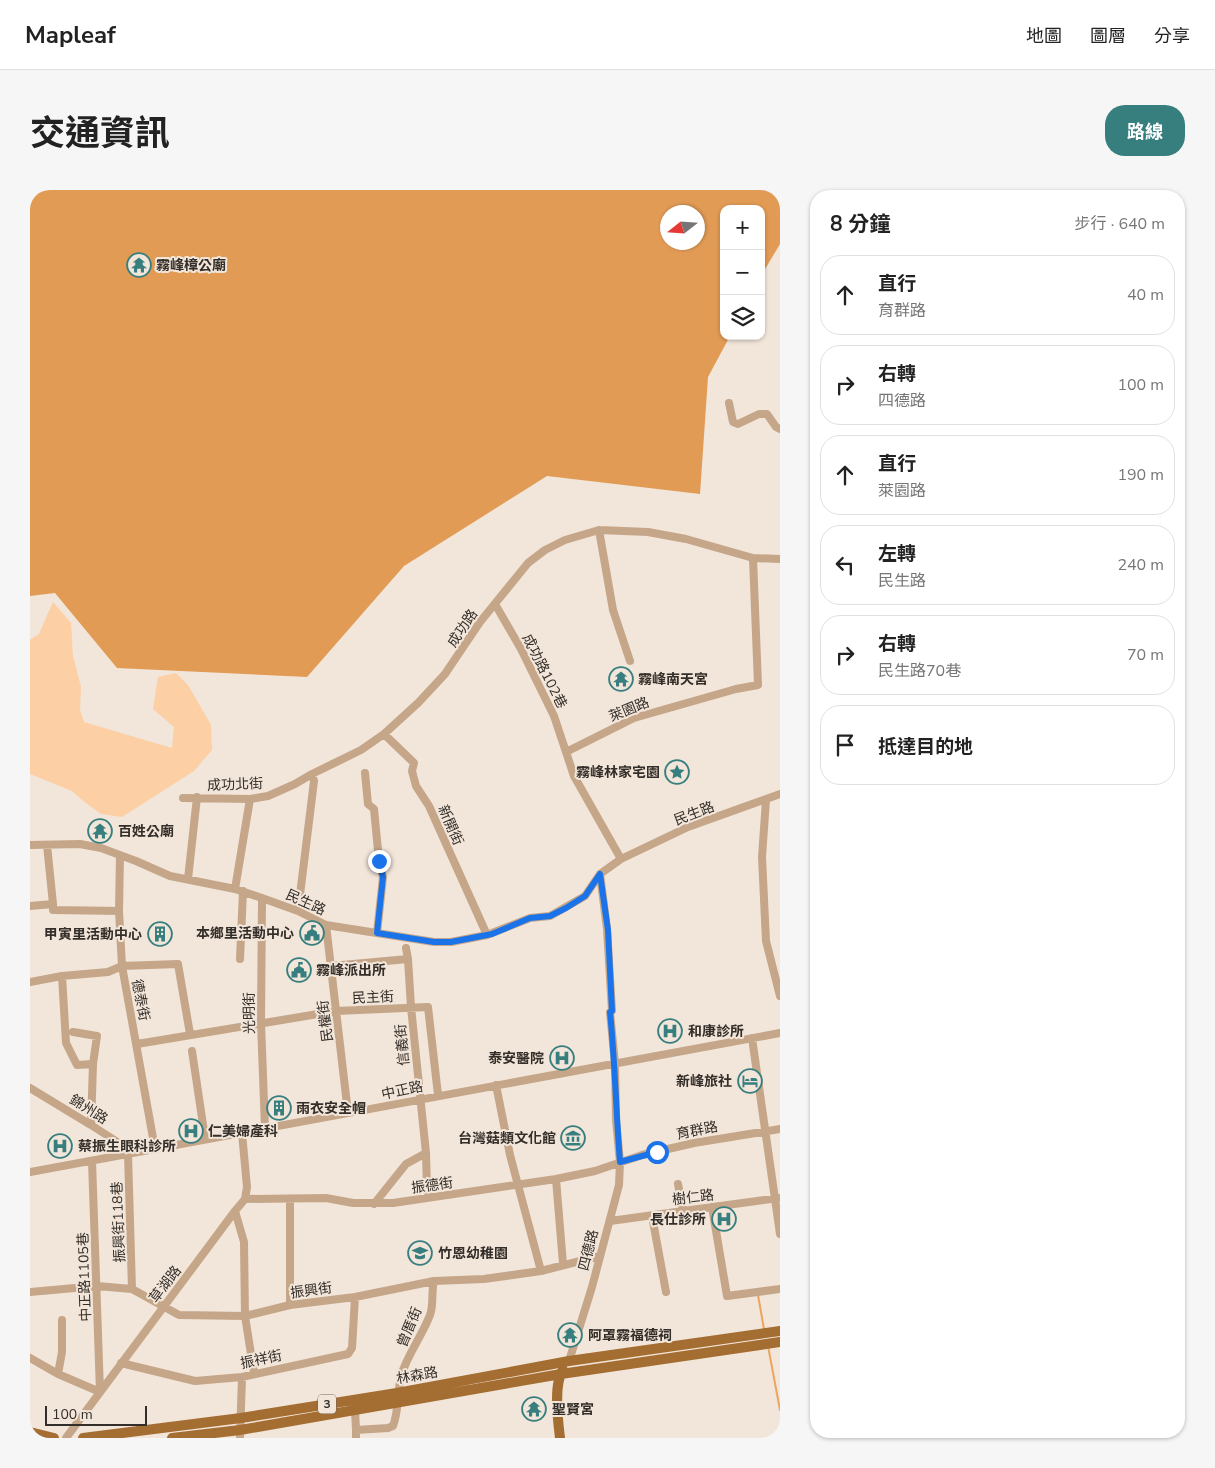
<!DOCTYPE html>
<html lang="zh-TW">
<head>
<meta charset="utf-8">
<style>
  :root { --surface:#fff; --page:#f6f6f6; --text:#222; --muted:#767676; --line:#e0e0e0; --accent:#377f7f }
  body { margin:0; font-family:"Nunito Sans","Noto Sans TC",sans-serif; background:var(--page); color:var(--text) }
  .controls { position:absolute; right:15px; top:15px; display:grid; overflow:hidden; border-radius:10px; box-shadow:0 1px 4px #0004 }
  .controls button { width:45px; height:45px; display:grid; place-items:center; padding:0; border:0; border-bottom:1px solid var(--line); background:var(--surface); color:var(--text); font:25px sans-serif }
  .compass { position:absolute; left:630px; top:15px; width:45px; height:45px; border-radius:50%; background:var(--surface); box-shadow:0 1px 4px #0004; rotate:253deg }
  .scale { position:absolute; left:15px; bottom:12px; width:102px; box-sizing:border-box; padding-left:5px; border:2px solid #332e29; border-top:0; font-size:14px; line-height:18px; white-space:nowrap; color:#332e29; -webkit-text-stroke:4px #f2e5d9; paint-order:stroke }
  .stop { position:absolute; width:15px; height:15px; margin:-11px; border:4px solid #1a73e8; border-radius:50%; background:#fff }
  .stop.end { background:#1a73e8; border-color:#fff; box-shadow:0 1px 5px #0008 }
  .list { margin:0; padding:0; list-style:none }
  h2 { display:flex; justify-content:space-between; align-items:center; height:65px; margin:0; padding:0 20px; font-size:21px }
  h2 small { font-size:16px; font-weight:400; color:var(--muted) }
  .list li { display:grid; grid-template-columns:32px 1fr auto; gap:15px; align-items:center; box-sizing:border-box; height:80px; margin:0 10px 10px; padding:0 10px; border:1px solid var(--line); border-radius:20px }
  .list b { display:block; font-size:19px; white-space:nowrap }
  .list p { margin:0; font-size:16px; white-space:nowrap; color:var(--muted) }
  .list em { font-size:16px; font-style:normal; color:var(--muted) }
  .icon { flex:none; width:28px; height:28px; fill:none; stroke:currentColor; stroke-width:2; stroke-linecap:round; stroke-linejoin:round }
  .map { position:relative; flex:none; width:750px; height:1248px; overflow:hidden; border-radius:20px }
  header { display:flex; align-items:center; gap:30px; box-sizing:border-box; height:70px; padding:0 25px; background:var(--surface); border-bottom:1px solid var(--line) }
  header strong { font-size:24px }
  nav { display:flex; gap:28px; margin-inline-start:auto; font-size:18px }
  .intro { display:flex; align-items:center; justify-content:space-between; box-sizing:border-box; height:120px; padding:0 30px }
  h1 { margin:0; font-size:35px }
  .button { padding:12px 22px; border-radius:20px; background:var(--accent); color:#fff; font-size:18px; font-weight:700 }
  main { display:flex; gap:30px; padding:0 30px }
  aside { flex:1; background:var(--surface); border-radius:20px; box-shadow:0 1px 4px #0004 }
  .map>svg:first-child { display:block }
</style>
</head>
<body>
<header>
<strong>Mapleaf</strong>
<nav><a>地圖</a><a>圖層</a><a>分享</a></nav>
</header>
<div class="intro"><h1>交通資訊</h1><a class="button">路線</a></div>
<main>
<div class="map">
<svg width="750" height="1248" viewBox="0 0 750 1248">
  <rect width="100%" height="100%" fill="#f2e5d9"/>
  <path fill="#fccfa5" d="M23,412L41,433L43,466L51,497L50,520L54,532L142,558L144,537L123,519L128,487L146,483L158,495L181,535L182,560L164,581L92,627L71,624L52,610L42,601L0,584V450L9,444Z"/>
  <path fill="#e19b55" fill-rule="evenodd" d="M0,0H750V54L731,86V19H694V146H700L678,187L670,304L517,286L374,376L277,487L87,478L25,403L0,406ZM638,22H668V52H638Z"/>
  <g fill="none" stroke-linecap="round" stroke-linejoin="round">
    <path stroke="#eca55f" stroke-width="2" d="M728,1105L734,1139
      M738,1156L750,1220"/>
    <path stroke="#c5a689" stroke-width="8" d="M699,213L703,232L708,234L729,224H737L746,237L750,239
      M569,340L583,420L600,471
      M465,414L491,459L524,526L536,562
      M354,544L384,573L382,581L386,596L399,616L457,745
      M335,583L338,614L344,619L349,671L353,687L347,743
      M153,608L220,609L238,606L265,594L282,584L331,560L354,544L388,513L415,484L450,432L498,373L515,360L535,350L569,340L618,342L656,349L723,368L750,369
      M736,610L732,667L736,751L750,806
      M0,655L50,654L71,658L106,671L140,686L205,699L232,708L268,721L296,735L404,752H421L457,745L500,728L520,726L555,706L570,684L591,669L658,637L750,604
      M17,655L23,714
      M90,665L89,721L92,776L125,959
      M591,669L544,586L536,562L604,528L706,499L728,495L723,368
      M158,689L167,607
      M205,699L220,609
      M232,708L231,833L235,938
      M0,716L23,714V720L89,721
      M268,721L284,591L282,584
      M296,735L318,923
      M376,758L378,769L381,817L396,963L397,999L399,1007
      M210,769L213,701
      M301,776L378,769
      M32,786L36,853L47,875L63,874
      M0,792L32,786L78,782L92,776L148,774L160,844
      M43,842L67,846L63,874L61,935
      M722,848L750,1044
      M107,854L306,821L398,817L408,905
      M162,861L175,948
      M466,895L480,965L511,1081
      M0,898L61,935L103,962
      M98,964L102,1099
      M0,982L750,843
      M526,989L533,1074
      M648,994L653,1021
      M215,1009L296,1008L323,1013H363L526,989L565,981L612,965L664,953L750,939
      M260,1010V1115
      M344,1014L376,974L396,963
      M682,1017L697,1106L750,1099
      M205,1021L214,1052L215,1126L224,1183
      M622,1026L636,1102
      M580,1031L748,1008
      M0,1102L67,1096L102,1099L149,1125L215,1126L260,1115L325,1107L404,1091L454,1089L511,1081L570,1066
      M0,1168L28,1184L70,1202L62,971
      M539,1171L562,1097L589,995L590,972L586,930L585,874L580,822L582,821L577,739L570,684
      M91,1173L165,1191L212,1187L318,1164L322,1158L325,1107
      M28,1184L32,1162V1130
      M325,1220L326,1240
      M36,1248L205,1021L215,1009L217,997L212,943
      M210,1248L212,1187
      M326,1248V1240L358,1238L363,1236C369,1221 367,1203 371,1186C377,1165 392,1146 400,1125C404,1115 401,1102 404,1091"/>
    <path stroke="#a46d32" stroke-width="10" d="M0,1242L24,1248
      M53,1248L211,1228L367,1203L539,1171L750,1141
      M142,1248L210,1240L531,1184L750,1152
      M530,1248C528,1231 523,1194 533,1180"/>
  </g>
  <g fill="none" stroke-linecap="round" stroke-linejoin="round">
    <path stroke="#1a73e8" stroke-width="6" d="M349,671L353,687L347,743L404,752H421L462,744L500,728L520,726L536,718L555,706L570,684L578,740L582,821L580,822C585,872 586,922 590,972L627,962"/>
  </g>
  <defs>
    <g id="temple-ring" transform="scale(1.25)"><circle r="9.5" fill="#f2e5d9" stroke="#377f7f" stroke-width="1.5"/><path d="M0-6L5-2H3V0L6.5 2.5H4V6H1.5V3h-3V6H-4V2.5H-6.5L-3 0V-2H-5Z" fill="#377f7f"/></g>
    <g id="sight-ring" transform="scale(1.25)"><circle r="9.5" fill="#f2e5d9" stroke="#377f7f" stroke-width="1.5"/><path d="M0-6L1.8-2.2L6-1.7L2.9 1.2L3.7 5.4L0 3.3L-3.7 5.4L-2.9 1.2L-6-1.7L-1.8-2.2Z" fill="#377f7f"/></g>
    <g id="civic-ring" transform="scale(1.25)"><circle r="9.5" fill="#f2e5d9" stroke="#377f7f" stroke-width="1.5"/><path d="M-.6-6.5H3V-4.5H.6V-3L4-1V1h2V6H-6V1h2V-1L-.6-3ZM-1.2 2.5V6h2.4V2.5Z" fill="#377f7f"/></g>
    <g id="building-ring" transform="scale(1.25)"><circle r="9.5" fill="#f2e5d9" stroke="#377f7f" stroke-width="1.5"/><path d="M-4-6H4V6H1V3H-1V6H-4ZM-2.5-4.3h1.7v1.8h-1.7ZM.8-4.3h1.7v1.8H.8ZM-2.5-1h1.7V.8h-1.7ZM.8-1h1.7V.8H.8Z" fill="#377f7f"/></g>
    <g id="hospital-ring" transform="scale(1.25)"><circle r="9.5" fill="#f2e5d9" stroke="#377f7f" stroke-width="1.5"/><path d="M-5-5h3v3.5h4V-5h3V5h-3V1.5h-4V5h-3Z" fill="#377f7f"/></g>
    <g id="hotel-ring" transform="scale(1.25)"><circle r="9.5" fill="#f2e5d9" stroke="#377f7f" stroke-width="1.5"/><path d="M-6-4.5h1.5V1H6V5H4.5V3h-9V5H-6ZM-4 0a1.8 1.8 0 1 1 3.6 0ZM.5 0V-2.5h3Q6-2.5 6 0Z" fill="#377f7f"/></g>
    <g id="museum-ring" transform="scale(1.25)"><circle r="9.5" fill="#f2e5d9" stroke="#377f7f" stroke-width="1.5"/><path d="M0-6L6-3V-2H-6V-3ZM-5-1h2V3h-2ZM-1-1h2V3h-2ZM3-1h2V3H3ZM-6 4H6V6H-6Z" fill="#377f7f"/></g>
    <g id="school-ring" transform="scale(1.25)"><circle r="9.5" fill="#f2e5d9" stroke="#377f7f" stroke-width="1.5"/><path d="M0-5L7-2L0 1L-7-2ZM-4 1L0 2.5L4 1V4Q0 6-4 4Z" fill="#377f7f"/></g>
  </defs>
  <g fill-rule="evenodd">
    <use href="#temple-ring" x="109" y="75"/>
    <use href="#temple-ring" x="591" y="489"/>
    <use href="#sight-ring" x="647" y="582"/>
    <use href="#temple-ring" x="70" y="641"/>
    <use href="#civic-ring" x="282" y="743"/>
    <use href="#building-ring" x="130" y="744"/>
    <use href="#civic-ring" x="269" y="780"/>
    <use href="#hospital-ring" x="640" y="841"/>
    <use href="#hospital-ring" x="532" y="868"/>
    <use href="#hotel-ring" x="720" y="891"/>
    <use href="#building-ring" x="249" y="918"/>
    <use href="#hospital-ring" x="161" y="941"/>
    <use href="#museum-ring" x="543" y="948"/>
    <use href="#hospital-ring" x="30" y="956"/>
    <use href="#hospital-ring" x="694" y="1029"/>
    <use href="#school-ring" x="390" y="1063"/>
    <use href="#temple-ring" x="540" y="1145"/>
    <use href="#temple-ring" x="504" y="1219"/>
  </g>
  <g text-anchor="middle" stroke-width="4" stroke-linejoin="round" paint-order="stroke">
    <rect fill="#f2e5d9" stroke="#6c655e" stroke-width="1" x="288" y="1204.5" width="18" height="19" rx="4"/>
    <g font-size="12" font-weight="bold" fill="#332e29">
      <text x="297" y="1218">3</text>
    </g>
    <g font-size="14" font-weight="bold" fill="#332e29" stroke="#f2e5d9" text-anchor="start">
      <text x="126" y="80">霧峰樟公廟</text>
      <text x="608" y="494">霧峰南天宮</text>
      <text x="630" y="587" text-anchor="end">霧峰林家宅園</text>
      <text x="88" y="646">百姓公廟</text>
      <text x="264" y="748" text-anchor="end">本鄉里活動中心</text>
      <text x="112" y="749" text-anchor="end">甲寅里活動中心</text>
      <text x="286" y="785">霧峰派出所</text>
      <text x="658" y="846">和康診所</text>
      <text x="514" y="873" text-anchor="end">泰安醫院</text>
      <text x="702" y="896" text-anchor="end">新峰旅社</text>
      <text x="266" y="923">雨衣安全帽</text>
      <text x="178" y="946">仁美婦產科</text>
      <text x="526" y="953" text-anchor="end">台灣菇類文化館</text>
      <text x="48" y="961">蔡振生眼科診所</text>
      <text x="676" y="1034" text-anchor="end">長仕診所</text>
      <text x="408" y="1068">竹恩幼稚園</text>
      <text x="558" y="1150">阿罩霧福德祠</text>
      <text x="522" y="1224">聖賢宮</text>
    </g>
    <g font-size="14" fill="#332e29" stroke="#f2e5d9">
      <text transform="translate(432 438) rotate(-56)" y="5">成功路</text>
      <text transform="translate(515 481) rotate(63)" y="5">成功路102巷</text>
      <text transform="translate(599 519) rotate(-22)" y="5">萊園路</text>
      <text transform="translate(205 594) rotate(-2)" y="5">成功北街</text>
      <text transform="translate(664 623) rotate(-21)" y="5">民生路</text>
      <text transform="translate(421 635) rotate(66)" y="5">新開街</text>
      <text transform="translate(276 712) rotate(24)" y="5">民生路</text>
      <text transform="translate(343 807) rotate(-3)" y="5">民主街</text>
      <text transform="translate(111 810) rotate(79)" y="5">德泰街</text>
      <text transform="translate(219 823) rotate(-91)" y="5">光明街</text>
      <text transform="translate(295 831) rotate(-97)" y="5">民權街</text>
      <text transform="translate(372 855) rotate(-95)" y="5">信義街</text>
      <text transform="translate(372 900) rotate(-12)" y="5">中正路</text>
      <text transform="translate(59 919) rotate(32)" y="5">錦州路</text>
      <text transform="translate(667 940) rotate(-11)" y="5">育群路</text>
      <text transform="translate(402 995) rotate(-8)" y="5">振德街</text>
      <text transform="translate(663 1007) rotate(-7)" y="5">樹仁路</text>
      <text transform="translate(88 1032) rotate(-92)" y="5">振興街118巷</text>
      <text transform="translate(558 1060) rotate(-76)" y="5">四德路</text>
      <text transform="translate(54 1087) rotate(-92)" y="5">中正路1105巷</text>
      <text transform="translate(135 1094) rotate(-53)" y="5">草湖路</text>
      <text transform="translate(281 1100) rotate(-8)" y="5">振興街</text>
      <text transform="translate(379 1137) rotate(-67)" y="5">曾厝街</text>
      <text transform="translate(231 1169) rotate(-12)" y="5">振祥街</text>
      <text transform="translate(387 1185) rotate(-10)" y="5">林森路</text>
    </g>
  </g>
</svg>
<div class="controls">
<button>+</button>
<button>−</button>
<button><svg class="icon" aria-label="layers" viewBox="0 0 24 24"><path d="M12 4l9 5-9 5-9-5zM3 14l9 5 9-5"/></svg></button>
</div>
<svg class="compass" viewBox="-18 -18 36 36"><path d="M0-13l5 13h-10z" fill="#e53935"/><path d="M0 13l5-13h-10z" fill="#767676"/></svg>
<div class="scale">100 m</div>
<div class="stop" style="left:627px;top:962px"></div>
<div class="stop end" style="left:349px;top:671px"></div>
</div>
<aside>
<h2>8 分鐘<small>步行 · 640 m</small></h2>
<ul class="list">
<li><svg class="icon" aria-label="ahead" viewBox="0 0 24 24"><path d="M12 20V5M6 11l6-6 6 6"/></svg><div><b>直行</b><p>育群路</p></div><em>40 m</em></li>
<li><svg class="icon" aria-label="right" viewBox="0 0 24 24"><path d="M7 20v-9h11M14 6l5 5-5 5"/></svg><div><b>右轉</b><p>四德路</p></div><em>100 m</em></li>
<li><svg class="icon" aria-label="ahead" viewBox="0 0 24 24"><path d="M12 20V5M6 11l6-6 6 6"/></svg><div><b>直行</b><p>萊園路</p></div><em>190 m</em></li>
<li><svg class="icon" aria-label="left" viewBox="0 0 24 24"><path d="M17 20v-9H6M10 6l-5 5 5 5"/></svg><div><b>左轉</b><p>民生路</p></div><em>240 m</em></li>
<li><svg class="icon" aria-label="right" viewBox="0 0 24 24"><path d="M7 20v-9h11M14 6l5 5-5 5"/></svg><div><b>右轉</b><p>民生路70巷</p></div><em>70 m</em></li>
<li><svg class="icon" aria-label="arrive" viewBox="0 0 24 24"><path d="M6 21V4h12l-3 4 3 4H6"/></svg><div><b>抵達目的地</b></div></li>
</ul>
</aside>
</main>
</body>
</html>
